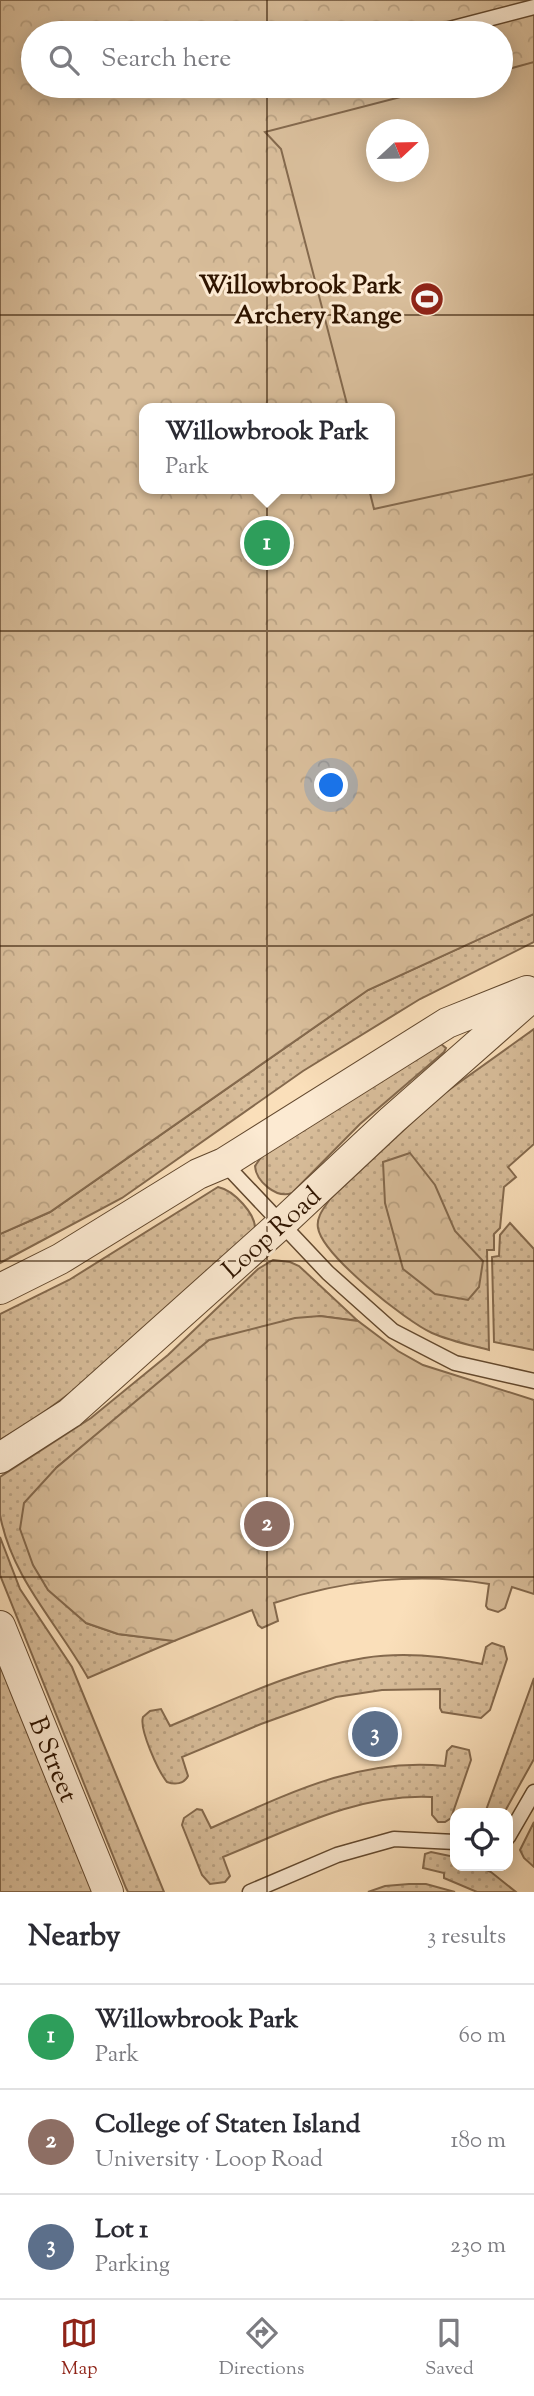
<!DOCTYPE html>
<html lang="en">
<head>
<meta charset="utf-8">
<style>
  :root { --surface:#fff; --page:#f7f7f7; --text:#2b2b33; --muted:#7c7c81; --line:#e1e1e2; --accent:#8f2418 }
  body { margin:0; font-family:"Sorts Mill Goudy",serif; background:var(--page); color:var(--text) }
  .controls { position:absolute; right:21px; bottom:21px; display:grid; overflow:hidden; border-radius:14px; box-shadow:0 4px 18px #0003 }
  .controls button { width:63px; height:63px; display:grid; place-items:center; padding:0; border:0; border-bottom:2px solid var(--line); background:var(--surface); color:var(--text); font:35px sans-serif }
  .compass { position:absolute; left:366px; top:119px; width:63px; height:63px; border-radius:50%; background:var(--surface); box-shadow:0 4px 18px #0003; rotate:68deg }
  .you { position:absolute; left:332px; top:786px; width:24px; height:24px; margin:-18px; border:5px solid #fff; border-radius:50%; background:#1a73e8; box-shadow:0 0 0 10px #1a73e833 }
  .badge { display:grid; place-items:center; width:46px; height:46px; border-radius:50%; background:var(--accent); color:#fff; font-size:23px; font-weight:700 }
  .pin { position:absolute; translate:-50% -50%; border:4px solid #fff; box-shadow:0 2px 7px #0006 }
  .popup { position:absolute; left:139px; top:403px; width:256px; height:91px; box-sizing:border-box; display:grid; place-content:center; border-radius:14px; background:var(--surface); filter:drop-shadow(0 2px 5px #0005); font-size:23px; white-space:nowrap; color:var(--muted) }
  .popup b { font-size:26px; color:var(--text) }
  .popup::after { content:''; position:absolute; left:50%; top:100%; margin-left:-14px; border:14px solid transparent; border-top-color:var(--surface) }
  .list { margin:0; padding:0; list-style:none }
  h2 { display:flex; justify-content:space-between; align-items:center; height:91px; margin:0; padding:0 28px; font-size:30px }
  h2 small { font-size:23px; font-weight:400; color:var(--muted) }
  .list li { display:grid; grid-template-columns:46px 1fr auto; gap:21px; align-items:center; box-sizing:border-box; height:105px; padding:0 28px; border-top:2px solid var(--line) }
  .list b { display:block; font-size:26px; white-space:nowrap }
  .list p { margin:0; font-size:23px; white-space:nowrap; color:var(--muted) }
  .list em { font-size:23px; font-style:normal; color:var(--muted) }
  .icon { flex:none; width:38px; height:38px; fill:none; stroke:currentColor; stroke-width:2; stroke-linecap:round; stroke-linejoin:round }
  .map { position:relative; flex:none; width:534px; height:1892px; overflow:hidden }
  .search { position:absolute; background:var(--surface); box-shadow:0 4px 18px #0003; left:21px; right:21px; top:21px; height:77px; display:flex; align-items:center; gap:18px; box-sizing:border-box; padding:0 24px; border-radius:38px; color:var(--muted); font-size:26px }
  .sheet { height:406px; background:var(--surface) }
  nav { display:flex; justify-content:space-around; align-items:center; box-sizing:border-box; height:98px; border-top:2px solid var(--line); background:var(--surface); font-size:19px; color:var(--muted) }
  nav a { display:grid; justify-items:center; gap:4px }
  nav .on { color:var(--accent) }
  .map>svg:first-child { display:block }
</style>
</head>
<body>
<div class="map">
<svg width="534" height="1892" viewBox="0 0 534 1892">
  <defs>
    <pattern id="grass-dots" width="8" height="8" patternUnits="userSpaceOnUse" patternTransform="scale(1.75)"><rect width="8" height="8" fill="#d8bd9a"/><path d="M2 2h.1M6 6h.1" fill="none" stroke="#baa283" stroke-width="1.8" stroke-linecap="round"/></pattern>
    <pattern id="forest-crowns" width="20" height="18" patternUnits="userSpaceOnUse" patternTransform="scale(1.75)"><rect width="20" height="18" fill="#d8bd9a"/><path d="M2 6a3 3 0 1 1 6 0M12 15a3 3 0 1 1 6 0" fill="none" stroke="#baa283"/></pattern>
  </defs>
  <rect width="100%" height="100%" fill="#fadfba"/>
  <filter id="stains"><feTurbulence type="fractalNoise" baseFrequency=".00286" numOctaves="4"/><feColorMatrix values="0 0 0 0 .2 0 0 0 0 .09 0 0 0 0 .02 0 0 0 .5 -.17"/></filter>
  <radialGradient id="worn" r=".72"><stop offset=".6" stop-color="#630" stop-opacity="0"/><stop offset="1" stop-color="#630" stop-opacity=".3"/></radialGradient>
  <path fill="url(#grass-dots)" stroke="#84694d" stroke-width="2" d="M534,914V942L420,999L303,1071L122,1198L0,1263V1234L50,1212L368,990Z
    M534,1029V1144L508,1167L516,1177L504,1187L500,1228L494,1234V1250H487L489,1350C470,1345 450,1341 432,1333C406,1321 323,1256 318,1228C316,1217 324,1208 330,1199L439,1097Z
    M441,1044L446,1048L444,1052L360,1124L292,1193C276,1199 256,1181 255,1166L262,1156Z
    M218,1187C233,1190 257,1214 255,1231L100,1371L32,1421L0,1440V1314L69,1280Z
    M510,1223L534,1249V1350L494,1342L492,1257L499,1256L500,1235Z
    M273,1260L290,1262L299,1266L358,1321L320,1316L121,1415L56,1468L86,1623L118,1634L174,1641L88,1678C58,1624 12,1579 0,1515C0,1504 0,1489 0,1477L91,1418L168,1355L258,1269Z
    M0,1537L20,1589L72,1667L164,1892H128L126,1888L0,1575Z
    M492,1643L504,1647L507,1659L490,1710L481,1718L442,1712L440,1708V1689L382,1690L336,1697L261,1724L182,1757L188,1776C184,1784 175,1785 167,1782C158,1771 139,1729 143,1717L150,1711L161,1709L170,1726C233,1700 296,1669 364,1658C403,1652 444,1656 482,1664L486,1647Z
    M0,1651L98,1892H0Z
    M534,1678V1759L504,1813H485Z
    M452,1746L469,1750L471,1760L451,1818L445,1822H438L432,1815V1797C358,1793 290,1830 223,1857L230,1876L225,1882L210,1884L202,1875L182,1825L184,1818L197,1809L202,1810L211,1828C287,1794 360,1757 445,1766L447,1751Z
    M534,1822V1867L524,1858L520,1850Z
    M431,1852L455,1857V1866H478L491,1872L516,1892H477L444,1878V1873L423,1868L425,1854Z
    M409,1884H426L455,1892H368L385,1886Z"/>
  <path fill="url(#forest-crowns)" stroke="#84694d" stroke-width="2" fill-rule="evenodd" d="M0,0H534V914L368,990L50,1212L0,1234ZM33,33H501V86H33ZM377,130H419V172H377ZM145,408H390V489H145Z
    M410,1153L435,1185L455,1231L483,1261L479,1287L468,1300L435,1294L403,1269L385,1203L383,1162Z
    M320,1316L358,1321L398,1351L423,1365L534,1400V1594L512,1587L505,1608L498,1612L488,1609L486,1606L489,1584C419,1572 342,1580 274,1603L278,1621L262,1628L258,1625L252,1610L174,1641L118,1634L86,1623L48,1590L33,1565L20,1529L24,1503L56,1468L209,1340L295,1318Z"/>
  <path fill="#d8bd9a" stroke="#84694d" stroke-width="2" fill-rule="evenodd" d="M534,62V474L374,509L369,489H390V408H348L281,149L265,132L443,86H501V71ZM377,130H419V172H377Z"/>
  <g fill="none" stroke-linecap="round" stroke-linejoin="round">
    <g stroke="#62482e" stroke-width="17">
      <path id="lane" d="M434,33L534,7
        M224,1163L328,1273L393,1331L455,1363L534,1381
        M508,1837L534,1792
        M250,1892L337,1855L394,1839L455,1842"/>
    </g>
    <g stroke="#62482e" stroke-width="32">
      <path id="street" d="M0,1289L60,1259L198,1174L224,1163L447,1023L527,991
        M0,1458L70,1413L281,1224L392,1120L534,995
        M0,1626L108,1892"/>
    </g>
    <use href="#lane" stroke="#fcead2" stroke-width="14"/>
    <use href="#street" stroke="#fcead2" stroke-width="30"/>
  </g>
  <path fill="none" stroke="#301500" stroke-width="2" stroke-opacity="0.55" d="M267,0V33M267,86V1892M0,315H534M0,631H534M0,946H534M0,1261H534M0,1577H534"/>
  <defs>
    <g id="stadium-disc" transform="scale(1.75)"><circle r="9.5" fill="#8f2418" stroke="#fcead2"/><path d="M0-5a6.5 5 0 1 0 0 10a6.5 5 0 1 0 0-10ZM-3.5-1.8h7v3.6h-7Z" fill="#fff"/></g>
  </defs>
  <g fill-rule="evenodd">
    <use href="#stadium-disc" x="427" y="299"/>
  </g>
  <g text-anchor="middle" stroke-width="6" stroke-linejoin="round" paint-order="stroke">
    <g font-size="26" font-weight="bold" fill="#301500" stroke="#fcead2" text-anchor="end">
      <text x="402" y="293">Willowbrook Park<tspan x="402" dy="30">Archery Range</tspan></text>
    </g>
    <g font-size="26" fill="#301500" stroke="#fcead2">
      <text transform="translate(271 1232) rotate(-42)" y="9">Loop Road</text>
      <text transform="translate(54 1759) rotate(68)" y="9">B Street</text>
    </g>
  </g>
  <rect width="100%" height="100%" filter="url(#stains)"/>
  <rect width="100%" height="100%" fill="url(#worn)"/>
</svg>
<div class="controls">
<button><svg class="icon" aria-label="locate" viewBox="0 0 24 24"><circle cx="12" cy="12" r="6"/><path d="M12 2v4M12 18v4M2 12h4M18 12h4"/></svg></button>
</div>
<svg class="compass" viewBox="-18 -18 36 36"><path d="M0-13l5 13h-10z" fill="#e53935"/><path d="M0 13l5-13h-10z" fill="#7c7c81"/></svg>
<div class="you"></div>
<div class="pin badge" style="left:267px;top:543px;background:#2e9e5b">1</div>
<div class="popup"><b>Willowbrook Park</b>Park</div>
<div class="pin badge" style="left:267px;top:1524px;background:#8d6e63">2</div>
<div class="pin badge" style="left:375px;top:1734px;background:#5c6f8a">3</div>
<div class="search"><svg class="icon" aria-label="search" viewBox="0 0 24 24"><circle cx="10" cy="10" r="6"/><path d="M15 15l6 6"/></svg>Search here</div>
</div>
<section class="sheet">
<h2>Nearby<small>3 results</small></h2>
<ul class="list">
<li><span class="badge" style="background:#2e9e5b">1</span><div><b>Willowbrook Park</b><p>Park</p></div><em>60 m</em></li>
<li><span class="badge" style="background:#8d6e63">2</span><div><b>College of Staten Island</b><p>University · Loop Road</p></div><em>180 m</em></li>
<li><span class="badge" style="background:#5c6f8a">3</span><div><b>Lot 1</b><p>Parking</p></div><em>230 m</em></li>
</ul>
</section>
<nav>
<a class="on"><svg class="icon" aria-label="map" viewBox="0 0 24 24"><path d="M3 6l6-2 6 2 6-2v14l-6 2-6-2-6 2zM9 4v14M15 6v14"/></svg>Map</a>
<a><svg class="icon" aria-label="directions" viewBox="0 0 24 24"><path d="M12 3l9 9-9 9-9-9zM9 14v-3h6M13 9l2 2-2 2"/></svg>Directions</a>
<a><svg class="icon" aria-label="saved" viewBox="0 0 24 24"><path d="M7 4h10v16l-5-4-5 4z"/></svg>Saved</a>
</nav>
</body>
</html>
